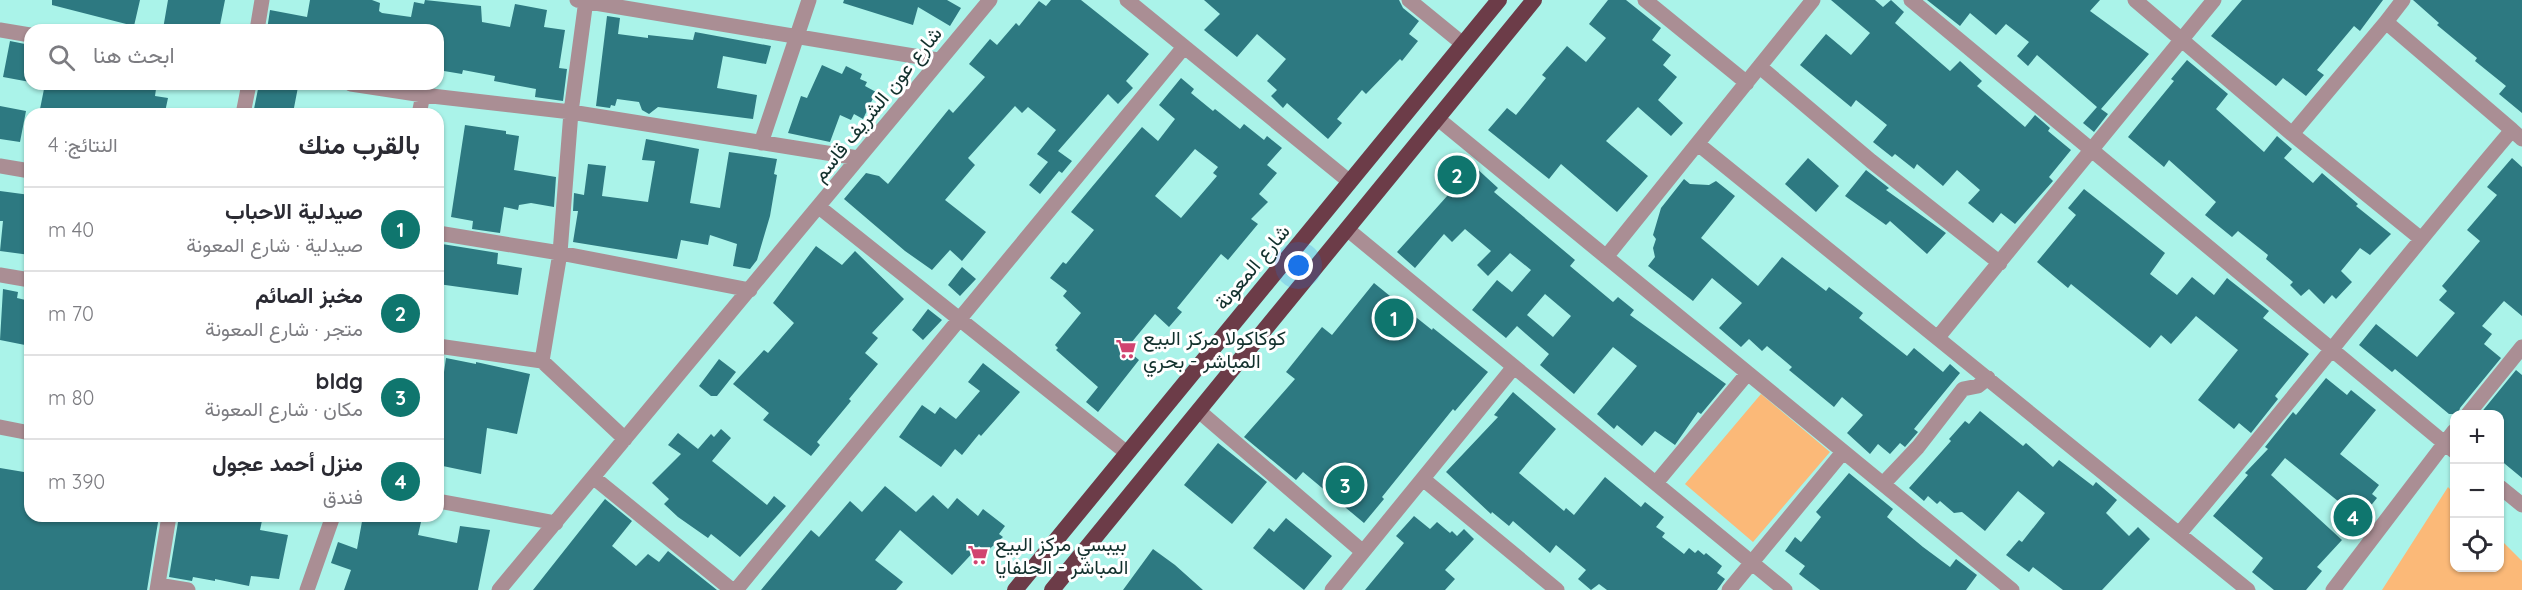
<!DOCTYPE html>
<html lang="ar">
<head>
<meta charset="utf-8">
<style>
  :root { --surface:#fff; --page:#f7f7f7; --text:#2b2b33; --muted:#7c7c81; --line:#e1e1e2; --accent:#0f766e }
  body { margin:0; font-family:Quicksand,Vazirmatn,sans-serif; background:var(--page); color:var(--text); direction:rtl }
  .controls { position:absolute; right:18px; bottom:18px; display:grid; overflow:hidden; border-radius:12px; box-shadow:0 2px 4px #0004 }
  .controls button { width:54px; height:54px; display:grid; place-items:center; padding:0; border:0; border-bottom:2px solid var(--line); background:var(--surface); color:var(--text); font:30px sans-serif }
  .you { position:absolute; left:1299px; top:266px; width:21px; height:21px; margin:-15px; border:4px solid #fff; border-radius:50%; background:#1a73e8; box-shadow:0 0 0 9px #1a73e833 }
  .badge { display:grid; place-items:center; width:39px; height:39px; border-radius:50%; background:var(--accent); color:#fff; font-size:20px; font-weight:700 }
  .pin { position:absolute; translate:-50% -50%; border:3px solid #fff; box-shadow:0 2px 6px #0006 }
  .list { margin:0; padding:0; list-style:none }
  h2 { display:flex; justify-content:space-between; align-items:center; height:78px; margin:0; padding:0 24px; font-size:26px }
  h2 small { font-size:20px; font-weight:400; color:var(--muted) }
  .list li { display:grid; grid-template-columns:39px 1fr auto; gap:18px; align-items:center; box-sizing:border-box; height:84px; padding:0 24px; border-top:2px solid var(--line) }
  .list b { display:block; font-size:22px; white-space:nowrap }
  .list p { margin:0; font-size:20px; white-space:nowrap; color:var(--muted) }
  .list em { font-size:20px; font-style:normal; color:var(--muted) }
  .icon { flex:none; width:33px; height:33px; fill:none; stroke:currentColor; stroke-width:2; stroke-linecap:round; stroke-linejoin:round }
  .map { position:relative; flex:none; width:2522px; height:590px; overflow:hidden; direction:ltr }
  .search { position:absolute; background:var(--surface); box-shadow:0 2px 4px #0004; left:24px; top:24px; width:420px; height:66px; display:flex; align-items:center; gap:15px; box-sizing:border-box; padding:0 21px; border-radius:18px; color:var(--muted); font-size:22px }
  .panel { position:absolute; background:var(--surface); box-shadow:0 2px 4px #0004; left:24px; top:108px; width:420px; height:414px; border-radius:18px; direction:rtl }
  .map>svg:first-child { display:block }
</style>
</head>
<body>
<div class="map">
<svg width="2522" height="590" viewBox="0 0 2522 590">
  <rect width="100%" height="100%" fill="#aaf3e9"/>
  <path fill="#fbb978" d="M1761,394L1830,452L1753,542L1685,484Z
    M2448,487L2454,493V568H2500V539L2522,561V590H2382Z"/>
  <path fill="#2d7981" fill-rule="evenodd" d="M52,0H140L134,26L52,5Z
    M168,0H225L219,30L163,29Z
    M310,0H372L380,3L379,11L382,13L411,17L414,2L424,4L425,0L481,6L482,22L510,27L515,4L547,10L544,27L565,30L559,68L567,69L563,101L535,97L536,89L494,81L495,76L463,70L462,74L438,70V30H267L270,10L307,17Z
    M844,0H947L961,8L950,26L918,7L913,25L843,3Z
    M1051,0H1081L1149,54L1126,81L1133,88L1118,104L1108,94L1058,151L1072,161L1062,173L1059,171L1040,194L1029,185L1048,162L1037,154L1056,130L1028,107L1022,113L1015,106L968,158L975,165L945,200L986,232L962,261L950,250L932,270L905,251L844,199L866,173L879,176L888,184L949,109L953,113L985,77L969,64L990,39L997,45L1016,23L1019,26L1039,1L1046,6Z
    M1204,0H1399L1403,8L1419,21L1409,34L1418,41L1402,61L1400,59L1366,94L1362,90L1337,119L1342,123L1328,139L1287,103L1283,108L1271,96L1277,90L1267,81L1286,59L1257,34L1237,57L1204,30L1220,14Z
    M1608,0H1626L1661,28L1652,40L1671,55L1663,65L1677,77L1658,100L1683,123L1671,136L1638,107L1606,141L1648,176L1617,212L1561,164L1549,179L1488,130L1507,108L1516,115L1546,78L1542,75L1567,46L1586,62L1606,38L1589,24Z
    M1831,0H1875L1883,7L1891,0L1904,12L1895,23L1950,71L1960,61L1982,81L1977,86L2025,127L2035,115L2050,128L2048,131L2071,150L2049,177L2053,181L2015,224L2001,213L1993,223L1968,203L1980,190L1957,170L1943,186L1917,164L1914,169L1895,154L1892,157L1873,142L1887,125L1856,100L1851,107L1800,65L1826,34L1851,55L1870,33Z
    M1927,0H2100L2090,11L2149,54L2101,109L2108,114L2094,132L2083,123L2097,107L2037,55L2028,66L2017,56L2029,42L2006,24L1996,35L1970,13L1960,26Z
    M2242,0H2383L2360,31L2354,26L2317,70L2324,75L2306,96L2283,78L2276,86L2211,36Z
    M2413,0H2522V113L2499,94L2506,86L2475,61L2477,58L2437,25L2439,23Z
    M607,16L620,18L618,34L648,38V35L693,40L695,32L771,46L766,64L723,56L717,88L757,95L753,119L658,107L649,114L642,110L639,102L617,99L615,106L611,105L610,108L596,106Z
    M10,41L30,45V82L3,77Z
    M2187,60L2228,94L2216,109L2264,152L2277,136L2292,149L2284,158L2313,183L2322,173L2358,204L2356,206L2391,234L2370,255L2360,248L2341,271L2352,282L2336,299L2332,295L2324,304L2309,289L2301,296L2290,285L2293,282L2266,259L2268,255L2238,231L2232,237L2205,215L2216,202L2169,160L2164,167L2128,137L2174,81L2171,79Z
    M822,65L842,74L846,66L862,74L860,79L867,82L865,86L876,92L863,119L854,114L851,120L840,115L830,142L788,133L801,96L807,98Z
    M1181,78L1194,89L1191,93L1213,111L1215,109L1240,129L1244,124L1264,140L1267,136L1282,148L1267,165L1277,173L1259,194L1268,202L1251,219L1258,224L1228,260L1221,254L1177,308L1182,312L1169,327L1155,314L1126,349L1139,360L1098,412L1086,402L1098,387L1056,350L1058,348L1055,345L1081,313L1063,296L1067,291L1050,278L1063,262L1066,264L1094,230L1071,212L1142,127L1158,141L1175,119L1159,105ZM1195,149L1218,167L1213,173L1217,176L1181,218L1155,196Z
    M45,84H149V87L156,89L155,96L168,98L165,112L152,109L149,114H39Z
    M259,84L298,87L293,113L279,110L278,114H253Z
    M0,106L26,111L20,142L0,139Z
    M465,125L506,131V134L519,136L514,170L556,177L554,207L531,203L519,205L518,210L504,207L500,233L472,229L473,221L451,217Z
    M646,139L699,149L690,203L720,208L729,152L777,159L774,174L777,175L770,216L757,260L750,269L733,266L737,244L710,235L708,245L681,240L677,259L573,242L578,211H573L574,193L584,195L588,164L606,166L602,196L648,202L655,161L642,160Z
    M1808,158L1839,186L1816,212L1785,184Z
    M2512,158L2522,167V316L2504,301L2482,326L2492,334L2484,344L2501,358L2460,408L2458,414H2449L2395,369L2392,372L2359,345L2376,324L2417,357L2455,313L2439,300L2447,291L2442,286L2480,241L2467,230L2497,195L2487,187Z
    M1474,166L1498,188L1494,192L1575,260L1570,266L1613,302L1618,297L1634,310L1630,315L1726,384L1701,414L1698,412L1675,445L1655,431L1642,446L1617,425L1614,429L1597,414L1637,366L1613,347L1574,394L1540,365L1549,354L1517,326L1506,338L1472,310L1497,280L1512,292L1531,270L1510,253L1488,276L1477,265L1491,251L1465,229L1452,242L1444,234L1415,268L1397,252ZM1545,294L1571,316L1553,337L1527,315Z
    M1866,170L1889,188L1886,190L1946,233L1927,254L1890,221L1886,225L1845,196Z
    M1684,179L1690,184L1709,185L1716,181L1735,196L1701,238L1758,286L1782,257L1826,291L1829,287L1863,313L1859,318L1907,356L1914,348L1943,372L1950,364L1960,373L1914,429L1918,432L1905,447L1900,443L1890,454L1878,444L1870,454L1847,433L1863,415L1842,397L1834,407L1789,370L1792,367L1767,346L1762,351L1749,339L1741,347L1719,328L1742,303L1712,278L1693,301L1648,266L1655,257L1653,248L1656,239L1653,235L1661,208Z
    M2084,189L2165,253L2150,274L2177,295L2192,277L2214,295L2227,278L2269,311L2263,318L2309,354L2275,396L2278,399L2251,433L2239,423L2234,429L2198,400L2238,350L2196,316L2171,344L2161,335L2150,348L2071,284L2068,288L2037,262L2076,215L2068,208Z
    M0,191L30,195V255L0,251L3,221H0Z
    M442,244L498,253L497,264L522,268L518,295L438,284V256Z
    M816,246L842,265L855,251L904,299L872,333L878,338L865,353L878,364L849,399L851,401L817,442L820,445L811,456L763,420L769,413L733,384L764,350L768,353L794,323L773,303Z
    M962,267L976,279L960,296L948,285Z
    M1374,283L1390,296L1384,303L1406,321L1412,314L1432,330L1433,328L1488,372L1455,411L1453,409L1382,497L1384,499L1364,523L1303,472L1296,480L1244,437L1295,379L1286,372L1322,327L1332,335Z
    M3,289L18,292L17,298L30,301V346L0,340Z
    M928,309L942,320L923,340L912,330Z
    M446,358L476,364V362L530,374L517,434L487,428L481,474L438,465V371L444,372Z
    M719,359L736,372L717,396H711L699,386Z
    M983,363L1020,392L981,436L979,434L962,455L955,449L941,467L899,437L922,405L935,414L940,407L956,419L980,391L968,382Z
    M2516,370L2522,375V478L2499,459V414H2480Z
    M2326,378L2347,395L2351,390L2376,410L2340,454L2379,485L2372,494L2377,498L2360,519L2285,458L2271,475L2342,540L2317,567L2322,571L2306,590H2274L2252,572L2263,558L2213,516L2248,475L2245,473L2268,449L2265,447L2293,412L2296,415Z
    M1513,392L1556,429L1519,473L1564,511L1566,508L1574,515L1605,477L1641,507L1645,502L1664,517L1656,527L1665,533L1662,537L1684,554L1689,548L1695,553L1698,550L1704,555L1706,553L1722,566L1717,573L1725,579L1717,590H1607L1599,584L1591,590L1578,579L1586,570L1556,545L1550,553L1513,521L1509,526L1492,512L1491,514L1446,472L1498,417L1494,415Z
    M1980,411L2023,446L2026,443L2053,467L2059,460L2093,486L2096,482L2117,500L2106,513L2129,536L2138,527L2150,539L2102,590H2063L2033,567L2029,572L2006,555L2019,540L2022,542L2045,513L2018,491L1985,531L1962,512L1954,513L1940,501L1937,504L1928,496L1924,501L1909,488L1951,441L1949,439L1965,421L1969,424Z
    M721,429L731,438L712,461L767,505L774,496L786,506L740,557L711,534L708,538L678,517L664,504L669,499L652,483L681,454L668,445L678,433L698,449L711,434L714,437Z
    M1218,443L1267,482L1232,524L1184,485Z
    M0,468L30,473V516H159L147,590H0Z
    M1849,473L1893,509L1887,517L1923,547L1950,567L1956,559L1977,575L1966,590H1820L1799,574L1805,566L1785,551L1795,537L1801,542L1821,517L1816,512Z
    M885,486L916,512L933,495L948,509L957,498L978,516L983,509L1005,526L999,534L1003,537L986,552L979,546L952,575L900,530L875,560L903,582L896,590H761L811,530L819,537L850,501L862,512Z
    M605,499L632,521L612,546L636,566L648,554L659,562L668,551L717,590H533Z
    M179,516H263L260,530L288,535L279,579L251,576L249,586L215,579V581L193,577L192,581L169,577Z
    M363,516H395L421,522L418,535L457,543L460,526L490,530L478,590H344L351,570L331,563L338,542L357,549Z
    M1414,516L1430,529L1437,522L1450,533L1452,531L1457,536L1464,529L1474,539L1445,570L1455,579L1445,590H1365L1404,543L1396,536Z
    M1286,518L1332,556L1304,590L1253,548L1269,528L1274,532Z
    M1153,549L1175,565L1203,590H1123Z"/>
  <g fill="none" stroke-linecap="round" stroke-linejoin="round">
    <path stroke="#aa8e94" stroke-width="15" d="M577,0L938,60
      M1127,0L1350,182
      M1409,0L1463,44
      M1645,0L1747,83
      M1911,0L2454,451
      M2135,0L2292,134L2420,238
      M2386,22L2403,0
      M0,30L30,35
      M257,30L262,0
      M1760,67L1871,161L2000,263
      M351,84L423,95L571,112L858,158
      M243,114L249,84
      M419,114L423,95
      M1437,118L2012,590
      M2292,134L2386,22L2512,130
      M761,143L809,0
      M1698,144L2248,590
      M0,166L30,171
      M819,207L1127,453
      M1347,229L1785,590
      M438,233L560,253L750,290
      M1606,257L1813,0
      M0,275L30,280
      M1939,336L2214,0
      M438,346L542,361L560,253L571,112L586,0
      M542,361L625,439
      M1200,412L1363,552
      M2468,414L2522,347
      M0,427L30,433
      M593,477L732,590
      M1423,479L1557,590
      M1656,483L1747,374
      M1883,484L1918,447L1963,389L1978,386L1988,378
      M2500,487L2522,505
      M438,501L556,523
      M2179,534C2292,402 2399,263 2512,130L2522,139
      M158,585L188,590
      M157,590L169,516
      M307,590L333,516
      M499,590L990,0
      M736,590L1184,47
      M1332,590L1513,368
      M1729,590L1843,452
      M2333,590L2454,431"/>
    <path stroke="#6c3c48" stroke-width="16" d="M1015,590L1499,0
      M1052,590L1534,0"/>
  </g>
  <defs>
    <g id="supermarket-bare" transform="scale(1.62)"><path d="M-6-5.5h2.5l.6 2H6L4.5 2H-2.5L-4.4-4H-6ZM-1.5 3.2a1.3 1.3 0 1 0 .1 0ZM3 3.2a1.3 1.3 0 1 0 .1 0Z" fill="#d14470" stroke="#fff" stroke-width="2.5" paint-order="stroke"/></g>
  </defs>
  <g fill-rule="evenodd">
    <use href="#supermarket-bare" x="1126" y="349"/>
    <use href="#supermarket-bare" x="978" y="555"/>
  </g>
  <g text-anchor="middle" stroke-width="6" stroke-linejoin="round" paint-order="stroke">
    <g font-size="20" fill="#12312d" stroke="#fff">
      <text transform="translate(877 104) rotate(-51)" y="7">شارع عون الشريف قاسم</text>
      <text transform="translate(1252 267) rotate(-50)" y="7">شارع المعونة</text>
    </g>
    <g font-size="20" fill="#12312d" stroke="#fff" text-anchor="start">
      <text x="1143" y="345">كوكاكولا مركز البيع<tspan x="1143" dy="23">المباشر - بحري</tspan></text>
      <text x="995" y="551">بيبسي مركز البيع<tspan x="995" dy="23">المباشر - الحلفايا</tspan></text>
    </g>
  </g>
</svg>
<div class="controls">
<button>+</button>
<button>−</button>
<button><svg class="icon" aria-label="locate" viewBox="0 0 24 24"><circle cx="12" cy="12" r="6"/><path d="M12 2v4M12 18v4M2 12h4M18 12h4"/></svg></button>
</div>
<div class="you"></div>
<div class="pin badge" style="left:1394px;top:318px">1</div>
<div class="pin badge" style="left:1457px;top:175px">2</div>
<div class="pin badge" style="left:1345px;top:485px">3</div>
<div class="pin badge" style="left:2353px;top:517px">4</div>
<div class="search"><svg class="icon" aria-label="search" viewBox="0 0 24 24"><circle cx="10" cy="10" r="6"/><path d="M15 15l6 6"/></svg>ابحث هنا</div>
<section class="panel">
<h2>بالقرب منك<small>النتائج: 4</small></h2>
<ul class="list">
<li><span class="badge">1</span><div><b>صيدلية الاحباب</b><p>صيدلية · شارع المعونة</p></div><em>40 m</em></li>
<li><span class="badge">2</span><div><b>مخبز الصائم</b><p>متجر · شارع المعونة</p></div><em>70 m</em></li>
<li><span class="badge">3</span><div><b>bldg</b><p>مكان · شارع المعونة</p></div><em>80 m</em></li>
<li><span class="badge">4</span><div><b>منزل أحمد عجول</b><p>فندق</p></div><em>390 m</em></li>
</ul>
</section>
</div>
</body>
</html>
